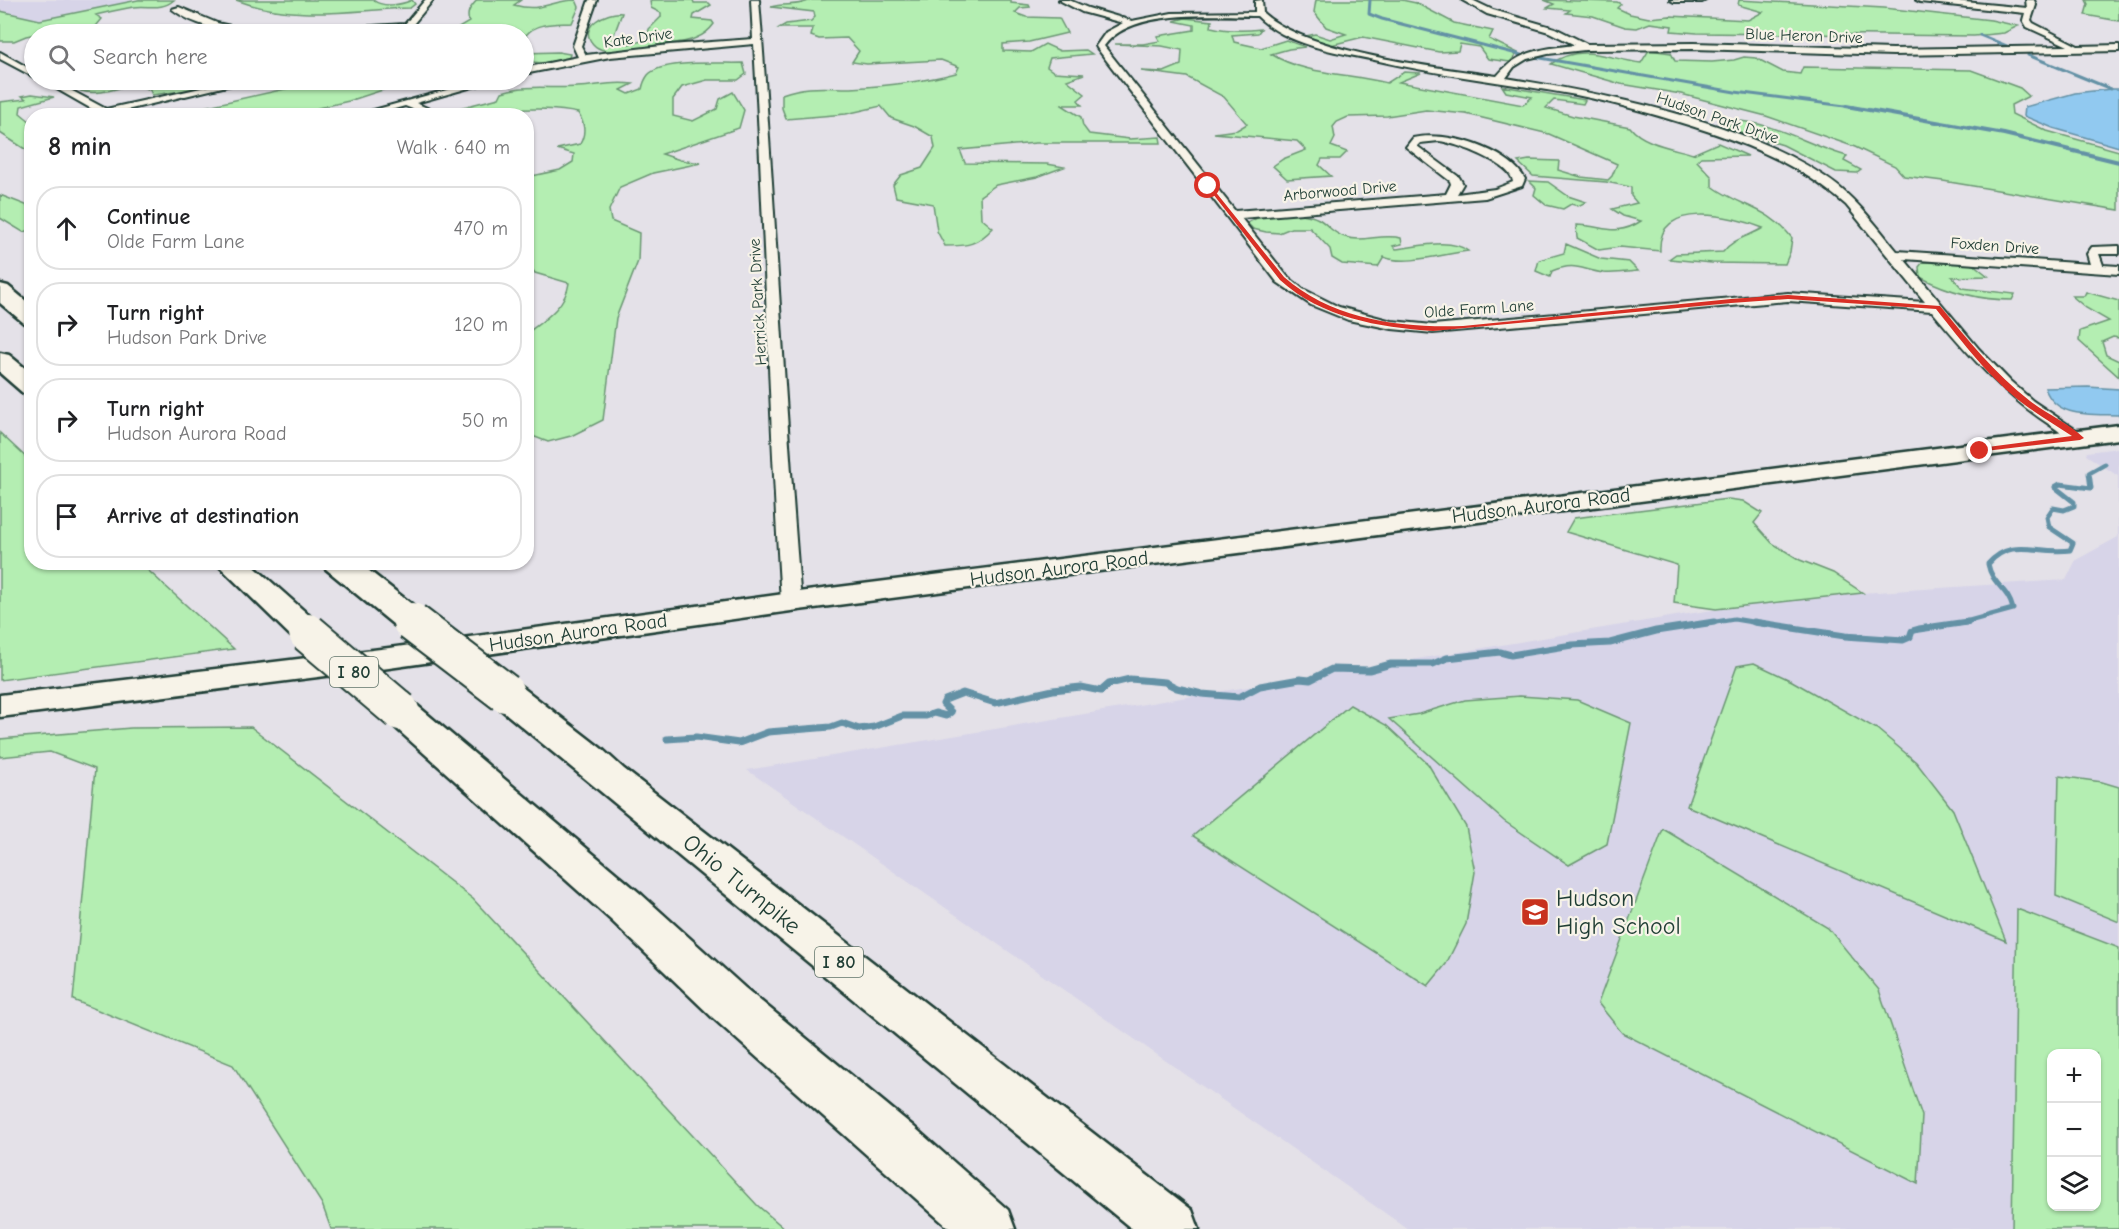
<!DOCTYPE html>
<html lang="en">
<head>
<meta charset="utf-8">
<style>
  :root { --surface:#fff; --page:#f2f2f2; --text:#202124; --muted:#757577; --line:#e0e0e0 }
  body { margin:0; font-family:"Comic Neue",sans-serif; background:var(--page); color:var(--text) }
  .controls { position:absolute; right:18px; bottom:18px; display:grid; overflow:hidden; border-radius:12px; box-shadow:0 2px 4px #0004 }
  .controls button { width:54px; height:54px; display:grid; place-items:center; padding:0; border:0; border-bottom:2px solid var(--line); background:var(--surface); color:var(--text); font:30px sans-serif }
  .stop { position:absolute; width:18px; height:18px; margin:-14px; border:4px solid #d93025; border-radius:50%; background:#fff }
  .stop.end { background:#d93025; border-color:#fff; box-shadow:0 2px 6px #0008 }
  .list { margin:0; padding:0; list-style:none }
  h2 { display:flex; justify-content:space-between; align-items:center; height:78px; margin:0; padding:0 24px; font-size:26px }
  h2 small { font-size:20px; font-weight:400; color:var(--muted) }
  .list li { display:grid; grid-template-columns:39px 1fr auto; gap:18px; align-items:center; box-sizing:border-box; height:84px; margin:0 12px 12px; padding:0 12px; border:2px solid var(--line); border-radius:24px }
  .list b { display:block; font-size:22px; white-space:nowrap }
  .list p { margin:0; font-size:20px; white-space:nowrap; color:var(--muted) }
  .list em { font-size:20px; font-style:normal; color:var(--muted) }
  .icon { flex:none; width:33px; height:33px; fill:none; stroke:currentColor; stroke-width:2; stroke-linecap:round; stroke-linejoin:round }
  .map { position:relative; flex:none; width:2119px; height:1229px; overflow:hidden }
  .search { position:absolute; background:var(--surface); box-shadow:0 2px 4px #0004; left:24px; top:24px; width:510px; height:66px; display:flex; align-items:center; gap:15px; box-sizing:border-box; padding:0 21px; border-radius:33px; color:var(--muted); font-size:22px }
  .panel { position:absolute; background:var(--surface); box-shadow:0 2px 4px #0004; left:24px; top:108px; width:510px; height:462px; border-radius:24px }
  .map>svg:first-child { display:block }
</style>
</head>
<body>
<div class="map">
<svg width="2119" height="1229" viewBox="0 0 2119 1229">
  <rect width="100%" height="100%" fill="#e4e1e8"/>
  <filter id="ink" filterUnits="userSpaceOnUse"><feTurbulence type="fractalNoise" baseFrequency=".0167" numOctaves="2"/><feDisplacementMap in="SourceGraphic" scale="12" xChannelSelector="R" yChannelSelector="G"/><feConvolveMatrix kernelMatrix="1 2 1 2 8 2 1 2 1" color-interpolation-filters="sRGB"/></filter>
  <g filter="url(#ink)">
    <path fill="#d7d4e8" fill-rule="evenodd" d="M0,0H139L25,24L0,13Z
      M2119,448V1229H1408L747,770L1712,610L1830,595L2066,580L2076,560L2118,537V476L2086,455L2087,452ZM2052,1054H2096V1206H2052Z"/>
    <path fill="#b4eeb2" stroke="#6a9673" stroke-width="1.5" fill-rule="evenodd" d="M138,0H174C161,11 149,5 134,7C121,9 109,12 96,15L102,19L92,31L106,34H70L59,30L26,36L14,41H0V11L40,20Z
      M236,0H373C383,8 401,5 412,0L415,4L410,8C351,10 294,22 236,0Z
      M477,0H521L514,5C543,13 551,0 576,0L579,7L572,23C556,24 537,22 526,35L527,38L524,40V34H455L457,29L469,22C466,12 470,8 477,0Z
      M652,0H693L694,3H709L711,5L694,15L693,19L712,21L714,24C709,31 704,35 696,38C684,44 669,43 656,45C644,47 631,51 619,51C611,52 599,51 593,44C577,26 607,11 622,13L612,40L629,44L647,40L649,29L661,17V13L651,8L650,1Z
      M810,0H1011V3L1029,5L1030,7L1020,8L1015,13L1026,17L1059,18L1067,33L1029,42L1003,44V51L1031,52L1045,44L1060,51L1086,50L1092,54L1050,58L1047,67L1054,72L1084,74L1067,80L1085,94L1078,100L1082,105H1062L1081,117L1083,126L1089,134L1130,139L1160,137L1161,143H1036L960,150L965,163L1047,164L1064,167L1037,177L996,185L980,196L981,218L993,228C977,245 968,246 945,246L937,231L933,204L896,197L893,185L901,175L922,168L935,148L933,137L914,126L891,118L881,106L846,114L786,119L782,108V94C809,85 823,88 851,88C886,86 922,82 956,73L959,67L941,60L867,64L852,62L859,51L847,38L819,39L811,36L813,28H779L786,24L811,21L815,17L814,12L771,7C784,3 799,7 810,0Z
      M1316,0H1402L1416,3L1454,23L1493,31L1489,39L1518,53L1510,62L1488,59L1479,47L1460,44L1458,51L1439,52L1363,37L1331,45L1306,36L1315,34L1330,39L1346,34L1326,27L1314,12Z
      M1544,0L1617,2L1621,4L1617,8L1630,14L1649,18L1670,16L1748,20L1763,12L1738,5L1739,0L1884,8L1991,20L2018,26L2004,33L1974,36L1697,33L1671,31L1672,26L1650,23L1637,28L1625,27L1593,16L1566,13L1570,10L1547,8L1554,4Z
      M2086,0H2119V21L2085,15L2088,4Z
      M1185,18L1212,21L1211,27C1228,31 1244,31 1261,29L1258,33L1232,35L1234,42L1261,48L1286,40L1305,47L1289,49L1271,54C1305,75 1349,73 1387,83L1404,72L1421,73L1399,82L1523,105L1532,97L1506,92L1502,86L1585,100L1583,104L1554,100L1546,108L1573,116L1630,127C1643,144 1673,148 1693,154L1718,143L1748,156L1701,157L1697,161L1712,177V186C1742,208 1767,206 1792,238L1790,252L1785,264L1712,263L1669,259L1676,254L1723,252C1734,238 1748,237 1763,228C1733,216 1657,198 1660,251L1620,247L1599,250L1577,238L1576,225C1603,225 1615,238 1641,221L1623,216L1612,209L1637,203L1631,196V187L1606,182L1533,176L1518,162L1529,160L1559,161L1558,170L1581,177L1608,180L1612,176L1617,164L1549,134L1466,114L1426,110L1387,116L1348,117L1337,122L1333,127L1335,138L1331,146L1347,152L1340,159H1322L1319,165L1331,176L1287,179L1273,166L1283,159L1306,150L1297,141L1214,133L1237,130L1247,124L1224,97L1187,77L1141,71L1164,72L1181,65L1182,50L1162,46L1115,44H1143L1160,41L1157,36L1194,30V25L1174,21Z
      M1649,50L1671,53L1675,61L1712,62L1734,60L1744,57L1756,58L1783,72L1800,74L1803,67L1971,70L2020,88L2029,96L2011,105L2012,114L2047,131L2119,151V210L1943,181L1904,176L1895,166L1855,147L1766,116L1681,94L1621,84L1551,64C1581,42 1609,59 1641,63Z
      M558,52L570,54L569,58L543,63L533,62L531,58L524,57V53Z
      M743,63L746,74L738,80H707L682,87L673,99V116L693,121L717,109L720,99L733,92L744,110L739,128L662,154L680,160L701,163L653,173L620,187L609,210L611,221L639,233L638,261L616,318L603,420L571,436L548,442L527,434V333C544,320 566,306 569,283L535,273L527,263V177L560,170L573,162L574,154L557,149L580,144C586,133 585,124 578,113C538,104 499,114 459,108L499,98L502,92C527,84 551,89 577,87C599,86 610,81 633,84L621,90L629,94L642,89C643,84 645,79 648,75C662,59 721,64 743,63Z
      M103,80H180V82L209,83L197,89L152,95L150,90C128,78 107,98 81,91L79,87Z
      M325,80H413L349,101L318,108L304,115H147L160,112L186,111Z
      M32,94L54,97L21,106L20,113L31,122V153L0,133V102L26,99L22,96Z
      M1732,121C1770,120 1810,146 1847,156L1844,161L1861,170L1857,173L1836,172L1783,145L1727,128Z
      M1529,181L1548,182L1568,196L1586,202L1578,206L1571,204L1563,209L1546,205L1534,195L1536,188Z
      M0,195L31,207V230L23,232L0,218Z
      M1300,214C1329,217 1324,230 1345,237C1363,243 1382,233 1401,238L1402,244L1393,246L1396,249C1416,247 1451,237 1468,251C1444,254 1404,266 1384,257L1378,267L1342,264L1332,258L1330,249L1310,228H1291L1279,233L1266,232L1253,229L1247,223L1263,215Z
      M1566,244L1601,259L1629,262L1638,271C1627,272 1615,274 1604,273C1581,270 1576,261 1552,271L1550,277L1536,271L1539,260L1564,253Z
      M1923,262L1973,264L1988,276L1952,277L1962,288L2015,294L2012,300C1979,300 1949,292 1920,277L1919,267Z
      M2086,292L2119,301V338L2113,337L2102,342L2106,355L2119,361V377L2079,341L2080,331L2109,321L2086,308L2072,296H2084Z
      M0,433L31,462L32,562L140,563L234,649L0,680Z
      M1728,499L1743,501L1762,513L1754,523L1772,543L1800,560L1833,573L1863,593L1716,609L1674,603L1677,565L1566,532L1574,518Z
      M1754,663L1792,681L1877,729L1916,762L1953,810L2006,941L1687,806L1737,666Z
      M1520,696L1577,700L1631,723L1607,844L1569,865L1504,821L1389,719L1419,714L1465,700Z
      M1350,705L1386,725L1428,764L1466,827L1475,872L1466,924L1446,964L1428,986L1193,836Z
      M251,727L473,899L757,1205L785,1229H331L322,1204L233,1065L73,1000L95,769L50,752L0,757V739L131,728Z
      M2059,776L2102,782L2119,787V922L2056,896Z
      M1663,829L1828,928L1879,990L1922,1116L1918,1184L1622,1033L1598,1003Z
      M2017,909L2119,948V1229H2012ZM2052,1054H2096V1206H2052Z"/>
    <path fill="#91c9f0" stroke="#6391a5" stroke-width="1.5" d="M2111,89H2119V147L2053,128L2024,116L2025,107L2075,93Z
      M2088,387L2119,389V415C2091,414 2056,419 2045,388Z"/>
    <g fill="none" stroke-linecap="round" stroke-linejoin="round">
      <path stroke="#6391a5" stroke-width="3" d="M1370,0L1369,14L1382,19L1521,55
        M1980,35L2009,47
        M2028,55L2111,89
        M1535,57L1735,92L1853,107"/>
      <path stroke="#6391a5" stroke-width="4" d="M1846,106L2004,134L2119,162"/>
      <path stroke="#6391a5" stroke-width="5" d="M1704,624L1734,619L1764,624
        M1958,624L2013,609C2008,588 1992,585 1988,564C2012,536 2038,555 2070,550L2073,543L2049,527L2047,517L2053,508L2064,510L2074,506V502L2055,487L2060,484L2091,488L2089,473L2105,464"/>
      <path stroke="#6391a5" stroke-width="7" d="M1754,622L1845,636L1903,640L1910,637L1912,631L1919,629L1967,622
        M667,739L696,737L739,743L768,732L831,727L842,723L859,729L874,727L902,716H926L935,713L946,716L951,712L943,704L945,700L963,693L995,703L1053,690L1081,687L1101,691L1109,684L1130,679L1165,682L1177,688L1202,694L1239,697L1260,686L1300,679L1310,680L1332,669L1369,670L1391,664H1433L1447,658L1500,652L1511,655L1572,645L1610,643L1656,631L1714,622"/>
      <g stroke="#1f3d34" stroke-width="4">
        <path id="street" d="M425,0H433L405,34H397L401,29C337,32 225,50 172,9L179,7L217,23L248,30L293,31L405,24Z
          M589,0H597L581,46L586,55L670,45L753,39L751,0H759C775,200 784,402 801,602L798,606L791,608L784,606L781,602C769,416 765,230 754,44L610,57L524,74V68L578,57L573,46Z
          M1059,0H1069L1088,8L1132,21L1172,13L1255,12V1L1262,0L1263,13C1307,53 1436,67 1497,76C1519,50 1543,49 1575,45L1549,32L1487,14L1462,0H1472L1493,10L1555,28L1587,44L1694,43L1893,49L2068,46L2027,27L2023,20L2025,13L1920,2L1916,0H1944L2027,8L2026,0H2034L2036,5L2031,20L2033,23L2078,46L2119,45V51L1893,55L1694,49L1585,50L1548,54L1527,59L1514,67L1506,78C1606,94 1758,123 1839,187C1861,205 1879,229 1897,251L2090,264L2087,254L2092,247L2119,246V254H2099L2103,265L2119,266V274L1904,259L1979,349L2010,381L2033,401L2088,438L2086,441C2073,445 2063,434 2053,427C2003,395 1970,356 1932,311L1788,301L1433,333L1392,329L1348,320L1311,305L1277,282L1097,48L1096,46L1106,32L1123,23L1082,12ZM1257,16C1289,47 1337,52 1379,61C1444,76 1510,83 1576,95C1620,104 1664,117 1707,131C1758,148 1806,169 1846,205L1925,302L1788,293L1433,325L1392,321L1339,307L1303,289L1287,276L1241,218L1485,198L1522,186L1525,179C1509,149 1445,130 1413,138L1406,147L1450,181L1451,184L1446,194L1235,211L1104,46C1131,8 1215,16 1257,16ZM1439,141C1456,143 1513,164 1513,182L1495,189L1457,194L1463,184L1459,177L1417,146L1420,143Z
          M1670,0H1706L1702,2H1674Z
          M0,52L34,71V77L0,59Z
          M41,80H52L106,109L237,80H252L114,113L117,116H104Z
          M483,80H497L416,103L445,116H430L405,106L370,116H352Z"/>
      </g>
      <g stroke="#1f3d34" stroke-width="5">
        <path id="secondary" d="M2119,425V439L791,611L389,668L0,717V695L389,648L791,593Z"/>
      </g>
      <g stroke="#1f3d34" stroke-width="5">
        <path id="highway" d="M0,284L8,286L32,306V325L24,323L0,303Z
          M0,353L9,355L32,374V396L23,393L0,373Z
          M215,562H249L320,625L325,633L320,641L308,644L296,641Z
          M322,562H358L423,613L428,621L423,629L411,632L399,629L326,569Z
          M505,680L518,684L602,749L624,769L1192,1210L1199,1229H1132L492,702L487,693L492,684Z
          M400,698L413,702L642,895L745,988L914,1127L1008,1210L1015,1229H950L713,1018L612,921L387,720L382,711L387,702Z"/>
      </g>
      <use href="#street" fill="#f7f3e8" fill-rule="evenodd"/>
      <use href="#secondary" fill="#f7f3e8" fill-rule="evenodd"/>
      <use href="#highway" fill="#f7f3e8" fill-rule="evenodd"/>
      <g stroke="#1f3d34" stroke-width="34" stroke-linecap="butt">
        <path id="highway-bridge-far1" d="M411,621L414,624"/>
      </g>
      <g stroke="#1f3d34" stroke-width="42" stroke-linecap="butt">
        <path id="highway-bridge" d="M412,622L505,693
          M308,633L400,711"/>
      </g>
      <use href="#highway-bridge-far1" stroke="#f7f3e8" stroke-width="30"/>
      <use href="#highway-bridge" stroke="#f7f3e8" stroke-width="38"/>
    </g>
  </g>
  <path fill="#d93025" d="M1206,185H1210L1284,277C1333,320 1400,328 1463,326L1731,299L1788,295L1940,306C1968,340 1995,374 2030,401C2047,414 2068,423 2084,438L2080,440L1977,452L1976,451L1980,448L2072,436C2057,426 2040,416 2025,405C1990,379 1963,343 1936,309L1788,299L1731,303L1433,331C1378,327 1322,318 1280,280Z"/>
  <defs>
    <g id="school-square" transform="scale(1.5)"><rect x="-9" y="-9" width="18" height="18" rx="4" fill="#c8321e" stroke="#f7f3e8"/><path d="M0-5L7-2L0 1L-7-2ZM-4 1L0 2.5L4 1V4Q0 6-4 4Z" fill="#fff"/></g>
  </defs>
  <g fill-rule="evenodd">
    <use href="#school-square" x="1535" y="912"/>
  </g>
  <g text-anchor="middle" stroke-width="4.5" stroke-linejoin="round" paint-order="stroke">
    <g font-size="16" fill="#1f3d34" stroke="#f7f3e8">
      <text transform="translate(1804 35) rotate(2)" y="6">Blue Heron Drive</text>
      <text transform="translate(638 37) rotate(-8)" y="6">Kate Drive</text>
      <text transform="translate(1718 117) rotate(19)" y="6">Hudson Park Drive</text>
      <text transform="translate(1340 190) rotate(-5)" y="6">Arborwood Drive</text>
      <text transform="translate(1995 245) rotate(4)" y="6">Foxden Drive</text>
      <text transform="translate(757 302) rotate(-93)" y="6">Herrick Park Drive</text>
      <text transform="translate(1479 308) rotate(-4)" y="6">Olde Farm Lane</text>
    </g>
    <g fill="#f7f3e8" stroke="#60746a" stroke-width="1.5">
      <rect x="330" y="657" width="48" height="30" rx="4.5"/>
      <rect x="815" y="947" width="48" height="30" rx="4.5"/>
    </g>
    <g font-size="18" font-weight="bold" fill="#1f3d34">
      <text x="354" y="678">I 80</text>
      <text x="839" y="968">I 80</text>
    </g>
    <g font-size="20" fill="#1f3d34" stroke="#f7f3e8">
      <text transform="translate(1541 505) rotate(-7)" y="7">Hudson Aurora Road</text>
      <text transform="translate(1059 568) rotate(-7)" y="7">Hudson Aurora Road</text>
      <text transform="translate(578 632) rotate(-8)" y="7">Hudson Aurora Road</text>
    </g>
    <g font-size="24" fill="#1f3d34" stroke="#f7f3e8">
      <text transform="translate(742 884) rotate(39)" y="8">Ohio Turnpike</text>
    </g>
    <g font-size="24" fill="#1f3d34" stroke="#f7f3e8" text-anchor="start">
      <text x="1556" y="906">Hudson<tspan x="1556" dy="28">High School</tspan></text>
    </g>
  </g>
</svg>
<div class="controls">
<button>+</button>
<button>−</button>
<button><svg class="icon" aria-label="layers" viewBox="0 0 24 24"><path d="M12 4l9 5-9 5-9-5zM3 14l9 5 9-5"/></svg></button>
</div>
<div class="stop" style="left:1208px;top:186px"></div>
<div class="stop end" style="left:1980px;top:451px"></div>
<div class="search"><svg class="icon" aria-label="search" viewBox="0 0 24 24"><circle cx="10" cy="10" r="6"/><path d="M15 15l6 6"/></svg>Search here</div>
<section class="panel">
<h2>8 min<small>Walk · 640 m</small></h2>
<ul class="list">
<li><svg class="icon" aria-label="ahead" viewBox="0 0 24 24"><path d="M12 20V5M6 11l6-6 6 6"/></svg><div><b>Continue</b><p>Olde Farm Lane</p></div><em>470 m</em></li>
<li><svg class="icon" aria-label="right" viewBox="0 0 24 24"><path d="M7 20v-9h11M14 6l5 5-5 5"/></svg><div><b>Turn right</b><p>Hudson Park Drive</p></div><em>120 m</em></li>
<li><svg class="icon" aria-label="right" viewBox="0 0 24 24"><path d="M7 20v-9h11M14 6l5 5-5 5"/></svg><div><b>Turn right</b><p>Hudson Aurora Road</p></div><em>50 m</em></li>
<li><svg class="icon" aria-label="arrive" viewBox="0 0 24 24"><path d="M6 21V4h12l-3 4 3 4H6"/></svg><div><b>Arrive at destination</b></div></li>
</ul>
</section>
</div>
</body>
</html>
